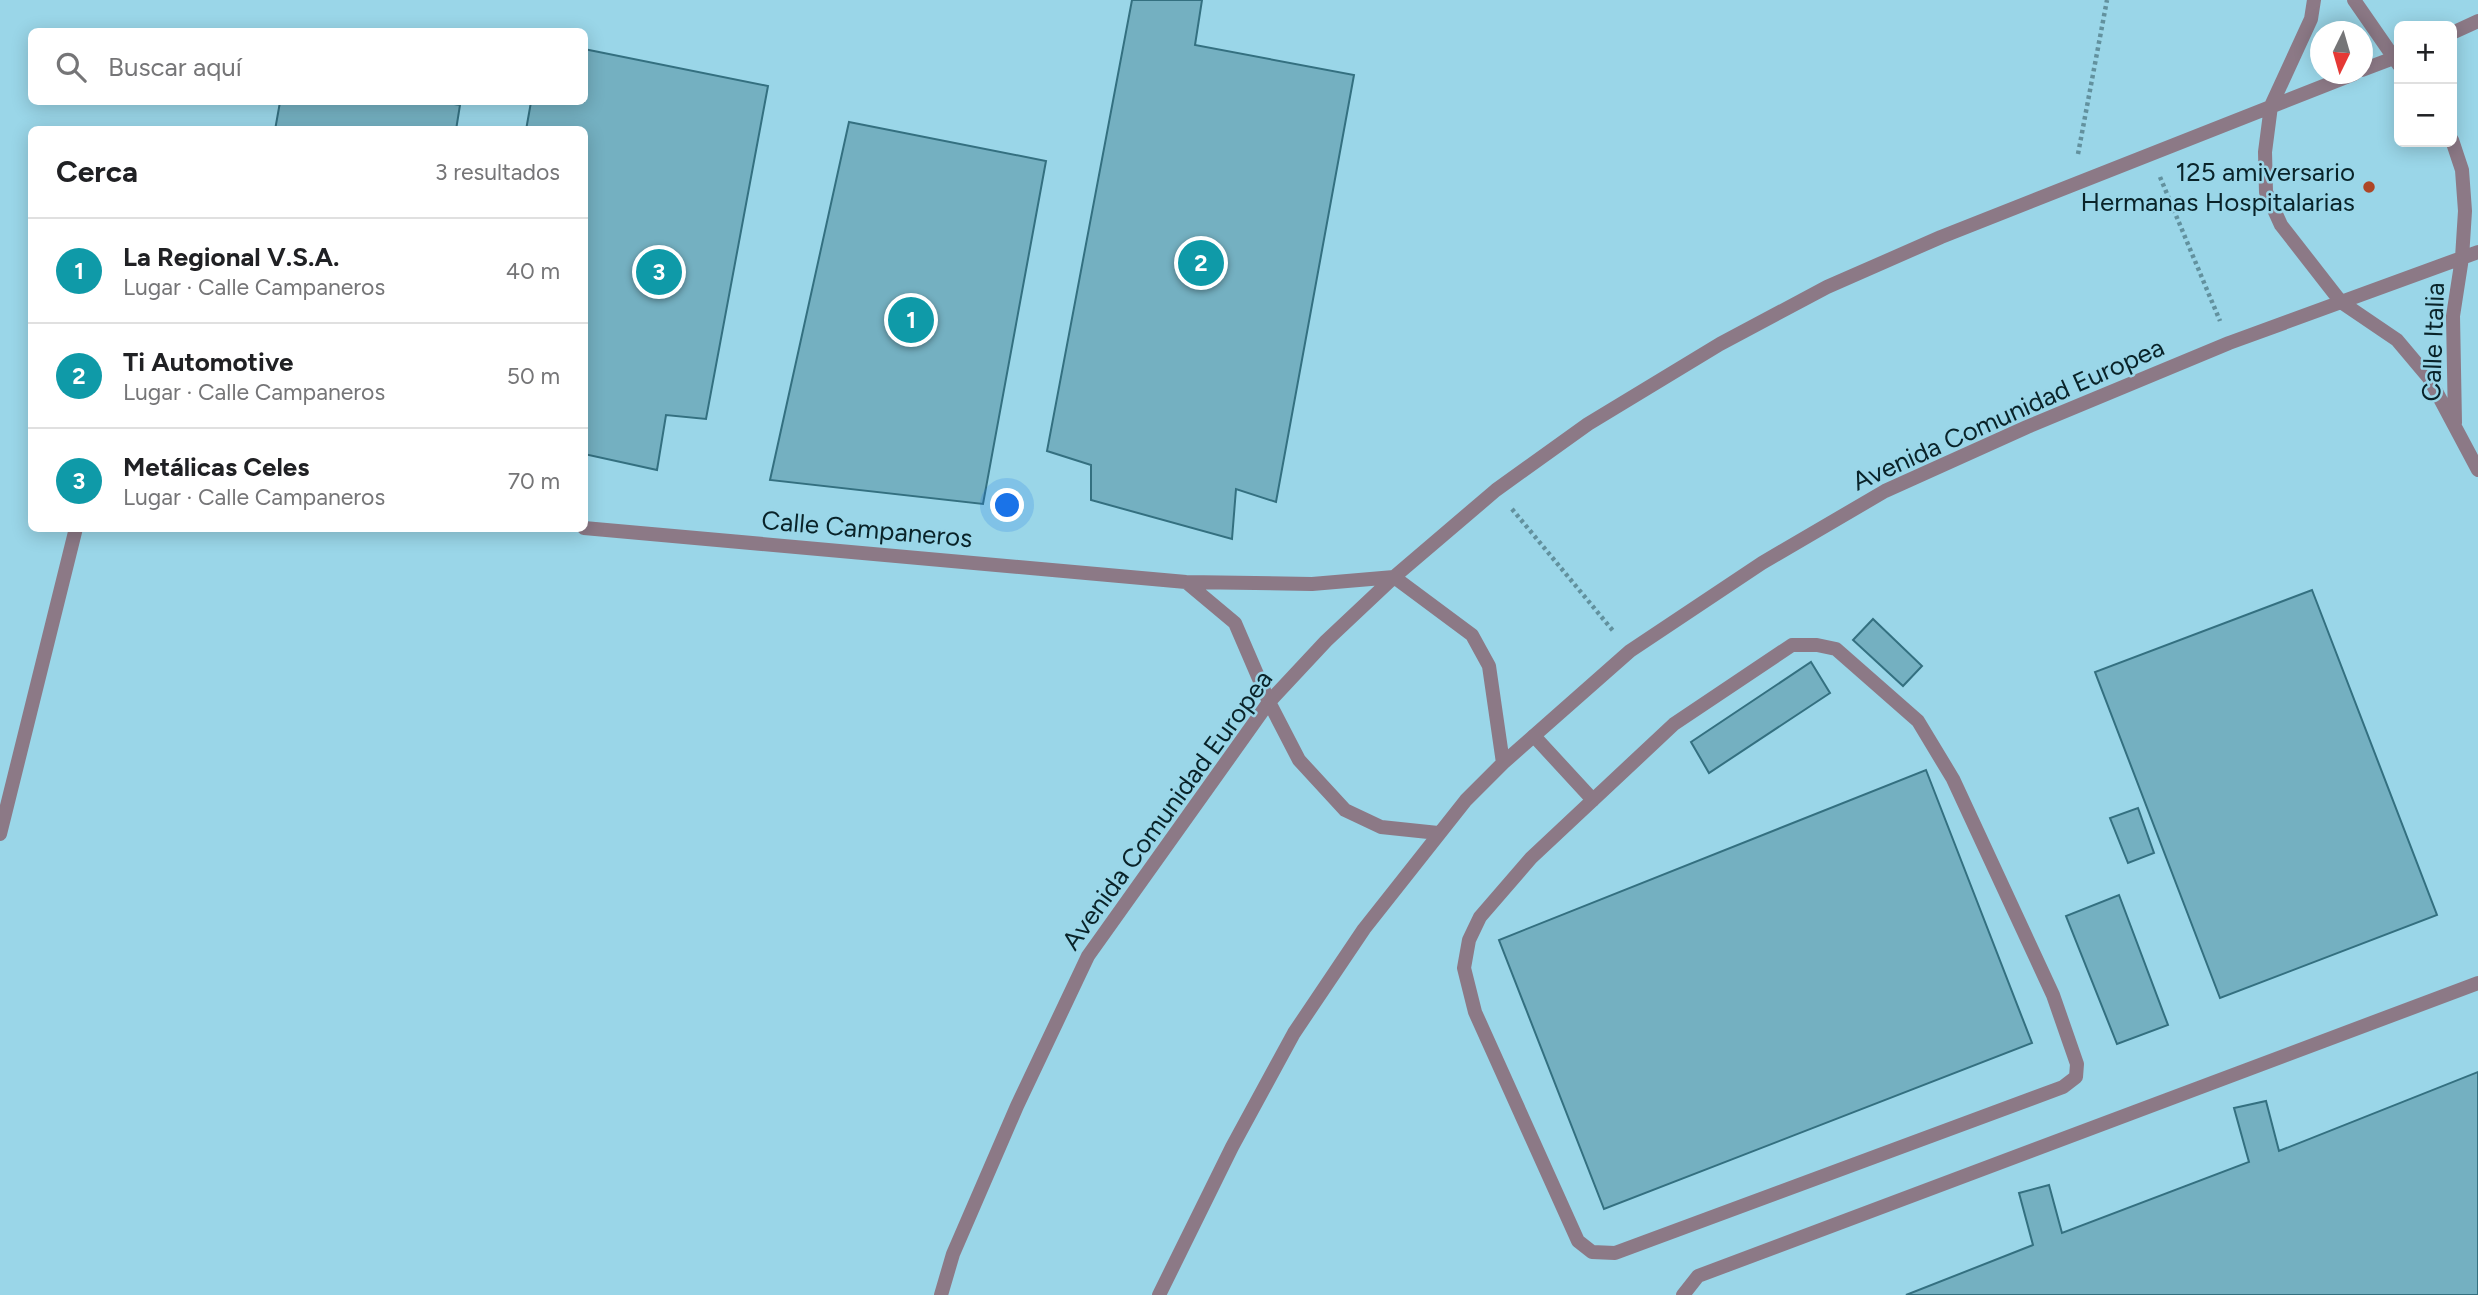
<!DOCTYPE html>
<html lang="es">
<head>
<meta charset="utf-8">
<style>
  :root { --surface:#fff; --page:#f6f6f6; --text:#202124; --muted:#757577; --line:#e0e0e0; --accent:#ae4626 }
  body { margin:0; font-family:Figtree,sans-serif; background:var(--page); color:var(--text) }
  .controls { position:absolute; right:21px; top:21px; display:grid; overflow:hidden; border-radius:10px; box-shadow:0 4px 18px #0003 }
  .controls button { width:63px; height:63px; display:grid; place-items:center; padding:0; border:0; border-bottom:2px solid var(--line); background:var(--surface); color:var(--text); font:35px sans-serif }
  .compass { position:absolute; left:2310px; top:21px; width:63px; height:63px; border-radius:50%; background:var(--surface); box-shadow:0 4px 18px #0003; rotate:185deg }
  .you { position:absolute; left:1008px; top:506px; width:24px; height:24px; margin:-18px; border:5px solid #fff; border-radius:50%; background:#1a73e8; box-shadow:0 0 0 10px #1a73e833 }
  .badge { display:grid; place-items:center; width:46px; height:46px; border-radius:50%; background:var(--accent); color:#fff; font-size:23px; font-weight:700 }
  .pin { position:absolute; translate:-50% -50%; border:4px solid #fff; box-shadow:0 2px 7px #0006 }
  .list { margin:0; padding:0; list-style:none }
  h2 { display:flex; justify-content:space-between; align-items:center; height:91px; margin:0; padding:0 28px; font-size:30px }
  h2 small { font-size:23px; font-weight:400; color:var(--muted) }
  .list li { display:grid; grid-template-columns:46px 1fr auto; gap:21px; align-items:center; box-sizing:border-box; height:105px; padding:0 28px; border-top:2px solid var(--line) }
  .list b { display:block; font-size:26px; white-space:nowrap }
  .list p { margin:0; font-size:23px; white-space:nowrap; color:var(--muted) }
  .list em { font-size:23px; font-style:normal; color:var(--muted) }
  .icon { flex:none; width:38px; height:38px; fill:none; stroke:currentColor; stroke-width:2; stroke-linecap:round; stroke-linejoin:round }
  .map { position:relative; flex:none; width:2478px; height:1295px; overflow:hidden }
  .search { position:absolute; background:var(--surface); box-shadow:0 4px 18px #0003; left:28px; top:28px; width:560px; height:77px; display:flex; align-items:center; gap:18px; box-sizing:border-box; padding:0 24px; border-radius:10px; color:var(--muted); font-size:26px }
  .panel { position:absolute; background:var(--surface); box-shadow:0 4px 18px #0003; left:28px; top:126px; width:560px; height:406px; border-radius:10px }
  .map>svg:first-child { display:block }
</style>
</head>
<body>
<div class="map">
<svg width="2478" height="1295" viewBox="0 0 2478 1295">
  <rect width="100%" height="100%" fill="#9ad6e8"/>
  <path fill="#74b0c1" stroke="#347080" stroke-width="2" d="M1132,0H1202L1195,45L1354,75L1276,502L1236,489L1232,539L1091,500V465L1047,451Z
    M584,49L768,86L706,419L666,415L657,470L584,454V130H526L531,102H584Z
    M280,102H442L460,105L456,130H275Z
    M849,122L1046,161L983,504L770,480Z
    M2312,590L2437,915L2220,998L2095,672Z
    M1873,619L1922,666L1903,686L1853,640Z
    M1811,662L1830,693L1709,773L1691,742Z
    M1926,770L2032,1043L1604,1209L1499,940Z
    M2138,808L2154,853L2128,863L2110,818Z
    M2119,895L2168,1025L2117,1044L2066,916Z
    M2478,1072V1295H1906L2033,1245L2019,1193L2049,1185L2062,1233L2249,1162L2234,1108L2266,1101L2279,1151Z"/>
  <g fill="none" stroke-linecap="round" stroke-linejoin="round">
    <path stroke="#62919e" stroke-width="4.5" stroke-dasharray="3.5 3.5" stroke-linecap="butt" d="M2078,154L2107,0
      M2160,177L2220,321
      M1512,509L1614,632"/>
    <path stroke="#8c7986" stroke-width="14" d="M1792,645H1817L1836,649L1918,721L1953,779L2053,995L2077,1064L2076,1077L2063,1087L1615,1253L1592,1252L1578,1241L1475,1012L1464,968L1469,940L1480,917L1531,858L1674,724Z
      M1534,736L1593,800
      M1683,1295L1698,1276L2478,983"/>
    <path stroke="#8c7986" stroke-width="14" d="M2314,0L2311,19L2271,106L2265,152L2266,192L2281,225L2341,302L2397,340L2429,378L2478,470
      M2354,0L2399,65
      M2452,33L2478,21
      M2362,70L2399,56
      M2452,140L2462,170L2465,211L2462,258L2453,316L2455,423
      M584,528L1186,582L1312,584L1394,577L1472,635L1489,666L1503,763
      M1186,582L1235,623L1269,702L1299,760L1345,810L1381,827L1438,833
      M0,834L76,528
      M941,1295L953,1254L1017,1106L1088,956L1269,702L1326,641L1394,577L1496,490L1588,424L1720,344L1827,287L1941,237L2354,74
      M1159,1295L1232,1147L1294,1033L1364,929L1466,800L1503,763L1630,651L1762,563L1885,491L2027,427L2229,343L2478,252"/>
  </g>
  <circle fill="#ae4626" stroke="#9ad6e8" stroke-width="2.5" cx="2369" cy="187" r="7"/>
  <g text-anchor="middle" stroke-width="5" stroke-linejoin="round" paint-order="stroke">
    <g font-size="26" fill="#092329" stroke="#9ad6e8" text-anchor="end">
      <text x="2355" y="181">125 amiversario<tspan x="2355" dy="30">Hermanas Hospitalarias</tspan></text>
    </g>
    <g font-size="26" fill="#092329" stroke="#9ad6e8">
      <text transform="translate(2433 342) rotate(-88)" y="9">Calle Italia</text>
      <text transform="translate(2008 414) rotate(-24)" y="9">Avenida Comunidad Europea</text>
      <text transform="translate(867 529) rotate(5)" y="9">Calle Campaneros</text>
      <text transform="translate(1167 810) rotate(-54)" y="9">Avenida Comunidad Europea</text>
    </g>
  </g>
</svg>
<div class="controls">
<button>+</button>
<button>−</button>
</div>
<svg class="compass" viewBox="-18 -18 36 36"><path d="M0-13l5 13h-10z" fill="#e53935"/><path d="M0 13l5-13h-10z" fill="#757577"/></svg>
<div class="you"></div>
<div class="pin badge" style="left:911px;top:320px;background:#0f9aa8">1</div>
<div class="pin badge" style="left:1201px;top:263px;background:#0f9aa8">2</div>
<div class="pin badge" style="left:659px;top:272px;background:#0f9aa8">3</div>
<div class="search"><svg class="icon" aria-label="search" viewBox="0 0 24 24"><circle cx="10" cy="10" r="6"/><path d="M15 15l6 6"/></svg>Buscar aquí</div>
<section class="panel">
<h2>Cerca<small>3 resultados</small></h2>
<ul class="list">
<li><span class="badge" style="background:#0f9aa8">1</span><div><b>La Regional V.S.A.</b><p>Lugar · Calle Campaneros</p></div><em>40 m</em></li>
<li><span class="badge" style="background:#0f9aa8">2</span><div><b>Ti Automotive</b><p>Lugar · Calle Campaneros</p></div><em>50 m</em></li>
<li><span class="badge" style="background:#0f9aa8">3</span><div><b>Metálicas Celes</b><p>Lugar · Calle Campaneros</p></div><em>70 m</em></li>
</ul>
</section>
</div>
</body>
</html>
